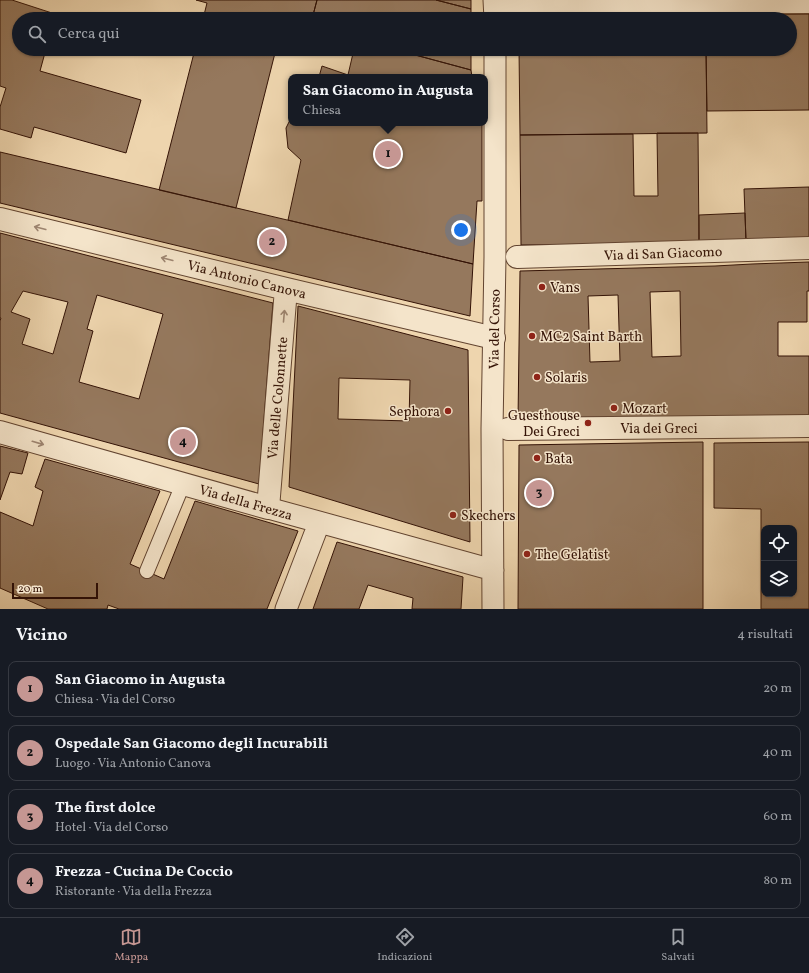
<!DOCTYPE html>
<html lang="it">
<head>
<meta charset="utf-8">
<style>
  :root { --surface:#171b24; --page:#20242c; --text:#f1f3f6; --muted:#9ea1a6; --line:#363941; --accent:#c59692 }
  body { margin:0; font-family:Vollkorn,serif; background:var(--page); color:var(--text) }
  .controls { position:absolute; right:12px; bottom:12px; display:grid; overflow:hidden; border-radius:8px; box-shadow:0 1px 3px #0004 }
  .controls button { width:36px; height:36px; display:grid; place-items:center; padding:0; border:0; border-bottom:1px solid var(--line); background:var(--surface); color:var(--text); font:20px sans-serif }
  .scale { position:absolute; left:12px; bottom:10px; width:86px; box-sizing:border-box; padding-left:4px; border:2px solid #341306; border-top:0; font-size:11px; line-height:14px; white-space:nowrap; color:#341306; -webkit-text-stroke:3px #f4e4ca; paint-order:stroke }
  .you { position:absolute; left:461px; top:230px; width:14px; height:14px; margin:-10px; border:3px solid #fff; border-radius:50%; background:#1a73e8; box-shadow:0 0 0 6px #1a73e833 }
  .badge { display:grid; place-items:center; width:26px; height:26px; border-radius:50%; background:var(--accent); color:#111; font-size:13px; font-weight:700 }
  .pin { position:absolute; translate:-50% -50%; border:2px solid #fff; box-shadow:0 1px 4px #0006 }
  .popup { position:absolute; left:288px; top:74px; width:200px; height:52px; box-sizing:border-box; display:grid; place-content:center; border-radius:8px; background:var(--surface); filter:drop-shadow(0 1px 3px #0005); font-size:13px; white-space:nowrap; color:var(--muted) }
  .popup b { font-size:15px; color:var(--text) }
  .popup::after { content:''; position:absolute; left:50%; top:100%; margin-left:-8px; border:8px solid transparent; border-top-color:var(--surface) }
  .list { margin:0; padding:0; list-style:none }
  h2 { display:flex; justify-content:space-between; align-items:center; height:52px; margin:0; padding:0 16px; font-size:17px }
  h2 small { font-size:13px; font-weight:400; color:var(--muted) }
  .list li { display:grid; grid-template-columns:26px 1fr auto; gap:12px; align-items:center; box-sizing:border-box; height:56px; margin:0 8px 8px; padding:0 8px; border:1px solid var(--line); border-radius:8px }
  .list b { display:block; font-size:15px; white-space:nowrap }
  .list p { margin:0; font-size:13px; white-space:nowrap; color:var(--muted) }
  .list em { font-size:13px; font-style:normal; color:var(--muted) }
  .icon { flex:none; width:22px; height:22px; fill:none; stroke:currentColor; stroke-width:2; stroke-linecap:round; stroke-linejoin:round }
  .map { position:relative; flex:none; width:809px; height:609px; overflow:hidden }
  .search { position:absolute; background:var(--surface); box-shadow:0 1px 3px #0004; left:12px; right:12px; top:12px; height:44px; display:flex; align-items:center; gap:10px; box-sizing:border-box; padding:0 14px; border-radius:22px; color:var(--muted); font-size:15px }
  .sheet { height:308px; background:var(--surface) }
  nav { display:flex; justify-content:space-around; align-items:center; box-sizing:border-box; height:56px; border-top:1px solid var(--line); background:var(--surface); font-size:11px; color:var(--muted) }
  nav a { display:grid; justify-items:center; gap:2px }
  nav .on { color:var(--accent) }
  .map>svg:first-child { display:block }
</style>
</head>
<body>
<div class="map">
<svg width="809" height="609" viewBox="0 0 809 609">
  <rect width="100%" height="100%" fill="#eed5ae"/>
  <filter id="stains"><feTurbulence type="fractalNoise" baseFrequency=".005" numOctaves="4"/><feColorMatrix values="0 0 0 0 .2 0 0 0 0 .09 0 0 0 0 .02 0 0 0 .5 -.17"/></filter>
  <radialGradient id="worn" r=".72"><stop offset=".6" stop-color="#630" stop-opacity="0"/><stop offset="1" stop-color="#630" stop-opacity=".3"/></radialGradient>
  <path fill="#95785d" stroke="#341306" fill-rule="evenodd" d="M0,0H12L55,14L54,19H19V49H46L40,71L141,100L126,153L34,127L31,138L0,129V107L6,88L0,86Z
    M196,0H317L312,19H203L207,3Z
    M317,0H436L471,9V19H312Z
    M436,0H471V9Z
    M809,14V110L707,111L706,49H790V19H633V16Z
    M633,16V19H519V18Z
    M195,49H276L236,208L159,190Z
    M354,49H393L471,70L472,77H319L322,66L348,75Z
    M393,49H471V70Z
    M519,49H706L707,133L520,135Z
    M291,118V123H482V201H477L473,264L288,220L301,160L288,148L286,128Z
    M657,133H698L699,243L521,245L520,135L633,134L634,196H658Z
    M0,152L473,264L470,316L0,203Z
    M809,187V239L746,241L744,189Z
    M745,213L746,241L699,243V215Z
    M0,233L273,303L259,484L0,413V321L1,318H0ZM23,291L68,302L53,354L22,344L30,319L11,312ZM97,295L163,314L139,399L79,382L93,331L87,329Z
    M809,262V291H807V322H778V356H809V416L518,420L520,271L715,266L752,264ZM680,291L681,356L652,357L650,292ZM618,295L620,361L590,362L588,296Z
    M298,306L468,350L470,542L289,487ZM339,378L410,380L409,421L338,419Z
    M703,442V609H518L519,445Z
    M809,442V609H761V509L714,508V443ZM764,528H794V594H764Z
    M0,446L28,453L22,474L10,472L0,500Z
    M45,459L160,491L130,564L164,579L195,501L298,531L267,609H119L108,605L107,609H48L0,588V512L33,526L43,491L35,487Z
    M337,542L463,577L461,609H412L413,598L368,585L359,609H313Z"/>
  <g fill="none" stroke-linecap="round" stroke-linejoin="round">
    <g stroke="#624430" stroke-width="16">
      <path id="service" d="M147,571L183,484"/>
    </g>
    <g stroke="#624430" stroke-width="23">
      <path id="pedestrian" d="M494,0L495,19
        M268,508L493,570
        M286,609L319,523
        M493,609L492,429L495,257V49"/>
    </g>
    <g stroke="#624430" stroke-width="24">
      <path id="minor" d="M512,4L541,3L809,2
        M0,219L286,289L494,338
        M517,257L809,248
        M508,429L809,426
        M0,432L268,508L286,289"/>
    </g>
    <use href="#service" stroke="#f4e4ca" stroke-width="14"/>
    <use href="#pedestrian" stroke="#f4e4ca" stroke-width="21"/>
    <use href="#minor" stroke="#f4e4ca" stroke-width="22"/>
  </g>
  <defs><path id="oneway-shaft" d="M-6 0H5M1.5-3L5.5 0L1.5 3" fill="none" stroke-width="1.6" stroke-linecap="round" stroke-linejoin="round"/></defs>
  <g stroke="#9e8672">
    <use href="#oneway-shaft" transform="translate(40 228) rotate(-166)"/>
    <use href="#oneway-shaft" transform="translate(167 259) rotate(-166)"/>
    <use href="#oneway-shaft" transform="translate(284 316) rotate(-85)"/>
    <use href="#oneway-shaft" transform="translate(38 443) rotate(16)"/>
  </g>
  <g fill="#8f2418" stroke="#f4e4ca" stroke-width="1.5">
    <circle cx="542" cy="287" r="4"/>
    <circle cx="532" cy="336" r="4"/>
    <circle cx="537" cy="377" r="4"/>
    <circle cx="614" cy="408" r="4"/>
    <circle cx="448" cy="411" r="4"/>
    <circle cx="588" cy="423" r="4"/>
    <circle cx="537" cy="458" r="4"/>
    <circle cx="453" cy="515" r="4"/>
    <circle cx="527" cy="554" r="4"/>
  </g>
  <g text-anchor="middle" stroke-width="3" stroke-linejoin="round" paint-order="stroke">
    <g font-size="14" fill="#341306" stroke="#f4e4ca">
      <text transform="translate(663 253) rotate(-2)" y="5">Via di San Giacomo</text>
      <text transform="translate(247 279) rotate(14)" y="5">Via Antonio Canova</text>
      <text transform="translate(494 329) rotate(-89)" y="5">Via del Corso</text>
      <text transform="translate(277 398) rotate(-85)" y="5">Via delle Colonnette</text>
      <text x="659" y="433">Via dei Greci</text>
      <text transform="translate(246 502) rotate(16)" y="5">Via della Frezza</text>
    </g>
    <g font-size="14" fill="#341306" stroke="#f4e4ca" text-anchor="start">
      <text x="550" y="292">Vans</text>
      <text x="540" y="341">MC2 Saint Barth</text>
      <text x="545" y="382">Solaris</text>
      <text x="622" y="413">Mozart</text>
      <text x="440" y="416" text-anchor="end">Sephora</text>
      <text x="580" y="420" text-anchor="end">Guesthouse<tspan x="580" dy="16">Dei Greci</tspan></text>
      <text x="545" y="463">Bata</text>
      <text x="461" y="520">Skechers</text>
      <text x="535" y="559">The Gelatist</text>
    </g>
  </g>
  <rect width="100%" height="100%" filter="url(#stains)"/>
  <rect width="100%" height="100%" fill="url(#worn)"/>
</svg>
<div class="controls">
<button><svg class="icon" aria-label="locate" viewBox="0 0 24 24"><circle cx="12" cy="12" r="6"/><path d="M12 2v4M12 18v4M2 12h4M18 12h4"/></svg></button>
<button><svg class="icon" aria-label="layers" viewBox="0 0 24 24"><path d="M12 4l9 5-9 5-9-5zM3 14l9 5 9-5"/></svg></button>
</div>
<div class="scale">20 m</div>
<div class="you"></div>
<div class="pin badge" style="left:388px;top:154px">1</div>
<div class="popup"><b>San Giacomo in Augusta</b>Chiesa</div>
<div class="pin badge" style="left:272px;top:242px">2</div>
<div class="pin badge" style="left:539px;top:493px">3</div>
<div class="pin badge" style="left:183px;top:442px">4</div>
<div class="search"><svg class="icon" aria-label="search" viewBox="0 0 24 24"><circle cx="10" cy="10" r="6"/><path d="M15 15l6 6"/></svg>Cerca qui</div>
</div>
<section class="sheet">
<h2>Vicino<small>4 risultati</small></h2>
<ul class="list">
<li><span class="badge">1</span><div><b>San Giacomo in Augusta</b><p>Chiesa · Via del Corso</p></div><em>20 m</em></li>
<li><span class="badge">2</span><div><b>Ospedale San Giacomo degli Incurabili</b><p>Luogo · Via Antonio Canova</p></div><em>40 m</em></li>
<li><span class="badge">3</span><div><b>The first dolce</b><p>Hotel · Via del Corso</p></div><em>60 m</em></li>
<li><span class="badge">4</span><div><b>Frezza - Cucina De Coccio</b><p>Ristorante · Via della Frezza</p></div><em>80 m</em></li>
</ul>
</section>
<nav>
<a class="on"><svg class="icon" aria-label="map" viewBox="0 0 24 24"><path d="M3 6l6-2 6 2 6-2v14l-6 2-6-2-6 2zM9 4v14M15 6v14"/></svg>Mappa</a>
<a><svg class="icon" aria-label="directions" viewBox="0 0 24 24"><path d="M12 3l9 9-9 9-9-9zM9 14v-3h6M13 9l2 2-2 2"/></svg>Indicazioni</a>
<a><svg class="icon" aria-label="saved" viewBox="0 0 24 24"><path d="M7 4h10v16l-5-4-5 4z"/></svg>Salvati</a>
</nav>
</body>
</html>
